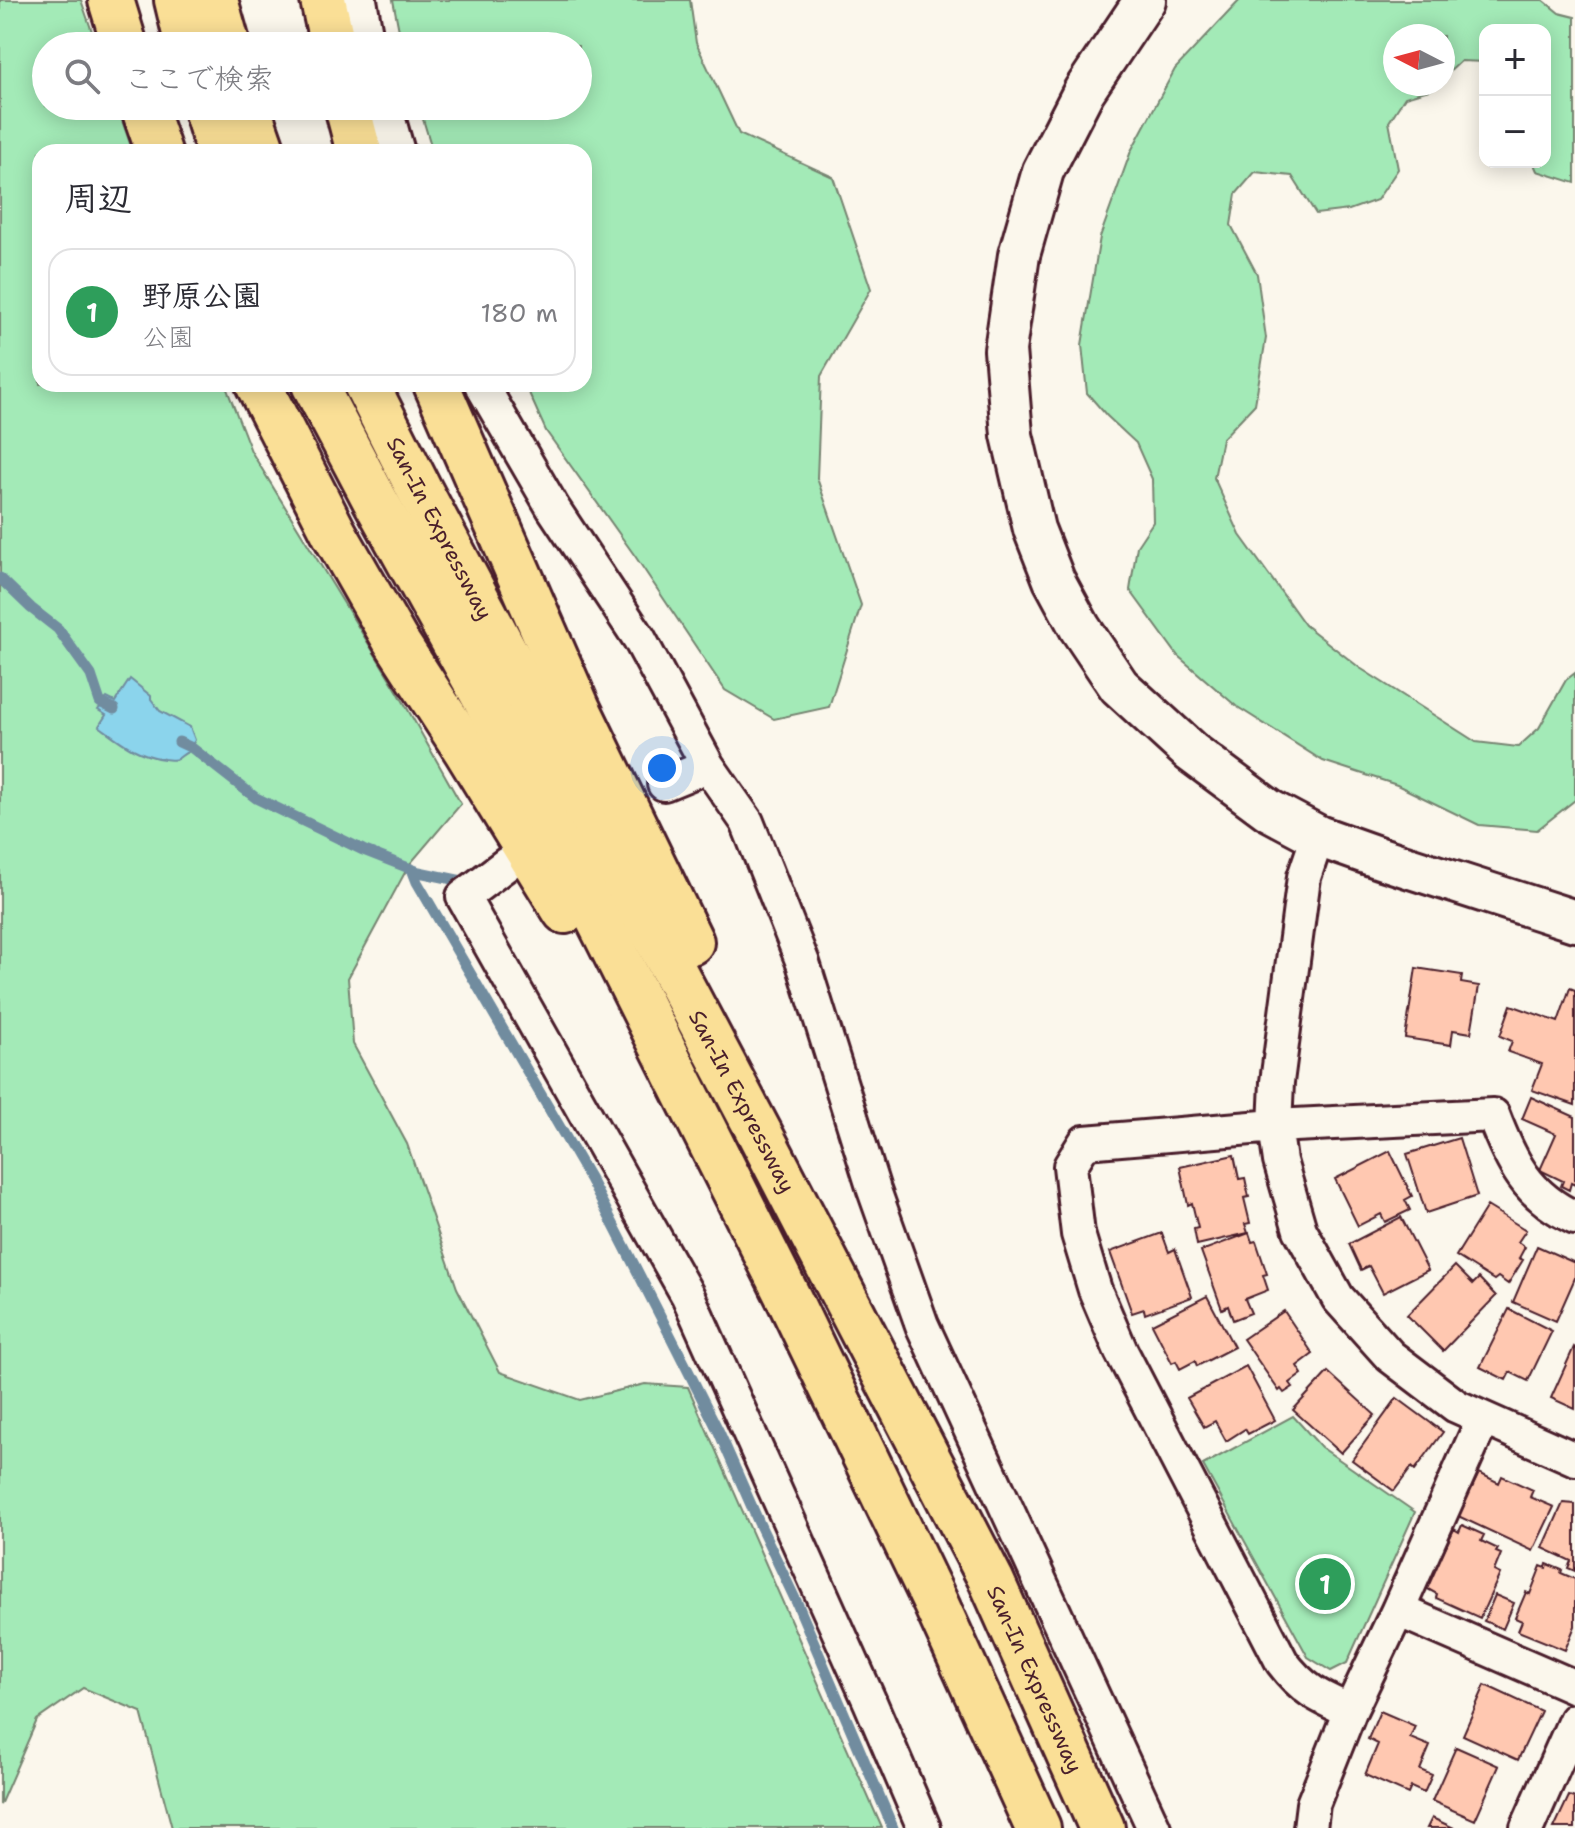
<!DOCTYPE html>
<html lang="ja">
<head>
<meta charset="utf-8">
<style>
  :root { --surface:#fff; --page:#f7f7f7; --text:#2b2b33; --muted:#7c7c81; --line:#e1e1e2; --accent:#1f6fb2 }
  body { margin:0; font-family:"Shantell Sans","Klee One",sans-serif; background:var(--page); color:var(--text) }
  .controls { position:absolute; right:24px; top:24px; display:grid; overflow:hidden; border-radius:16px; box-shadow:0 4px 20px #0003 }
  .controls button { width:72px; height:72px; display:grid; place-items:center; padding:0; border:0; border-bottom:2px solid var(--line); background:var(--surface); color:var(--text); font:40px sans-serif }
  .compass { position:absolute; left:1383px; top:24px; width:72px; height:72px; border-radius:50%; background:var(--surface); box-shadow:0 4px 20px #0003; rotate:276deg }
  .you { position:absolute; left:662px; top:768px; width:28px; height:28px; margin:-20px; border:6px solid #fff; border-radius:50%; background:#1a73e8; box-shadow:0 0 0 12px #1a73e833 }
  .badge { display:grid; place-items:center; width:52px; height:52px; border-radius:50%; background:var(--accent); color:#fff; font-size:26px; font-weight:700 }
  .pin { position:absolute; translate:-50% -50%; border:4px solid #fff; box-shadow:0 2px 8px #0006 }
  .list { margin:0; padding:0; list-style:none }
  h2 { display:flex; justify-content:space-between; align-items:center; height:104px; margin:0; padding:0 32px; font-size:34px }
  h2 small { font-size:26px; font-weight:400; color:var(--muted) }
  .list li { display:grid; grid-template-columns:52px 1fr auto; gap:24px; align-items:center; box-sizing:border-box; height:128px; margin:0 16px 16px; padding:0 16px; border:2px solid var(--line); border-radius:24px }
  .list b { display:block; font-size:30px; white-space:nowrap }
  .list p { margin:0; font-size:26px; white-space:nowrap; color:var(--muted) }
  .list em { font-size:26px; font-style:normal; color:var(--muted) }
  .icon { flex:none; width:44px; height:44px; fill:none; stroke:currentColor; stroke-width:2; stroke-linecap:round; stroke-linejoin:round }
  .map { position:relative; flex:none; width:1575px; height:1828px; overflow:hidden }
  .search { position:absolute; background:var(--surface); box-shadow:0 4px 20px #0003; left:32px; top:32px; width:560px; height:88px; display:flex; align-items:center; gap:20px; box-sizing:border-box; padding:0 28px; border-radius:44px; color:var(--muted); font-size:30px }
  .panel { position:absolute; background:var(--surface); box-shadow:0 4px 20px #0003; left:32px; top:144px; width:560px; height:248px; border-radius:24px }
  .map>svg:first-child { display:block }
</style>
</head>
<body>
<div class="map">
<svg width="1575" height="1828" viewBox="0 0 1575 1828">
  <rect width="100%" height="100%" fill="#fbf7ec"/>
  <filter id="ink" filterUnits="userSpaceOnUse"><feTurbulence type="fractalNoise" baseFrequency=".0125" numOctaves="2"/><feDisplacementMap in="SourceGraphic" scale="16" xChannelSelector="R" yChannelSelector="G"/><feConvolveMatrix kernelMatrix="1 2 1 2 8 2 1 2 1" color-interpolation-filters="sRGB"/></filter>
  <g filter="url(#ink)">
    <path fill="#a3eab7" stroke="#768471" stroke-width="2" d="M0,0H81L97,46H46V106H117L133,152H40V384H225L251,451L398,692L461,804L409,865L348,978L353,1044L407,1144L457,1288L500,1372L580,1400L645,1384L688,1387L882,1828H172L141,1712L83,1688L37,1720L0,1805Z
      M393,0H690L696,43L739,134L833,177L871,289L821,376L817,478L861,605L829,707L774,719L725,690L635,556L546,431L525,384H584V152H433L419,106H578V46H402Z
      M1240,0H1543L1559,13L1575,17V183L1537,171L1533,162H1545V30H1485V62L1461,61L1443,78V36H1395V84H1437L1432,89L1405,97L1389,122L1398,169L1377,200L1349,210L1316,214L1292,176L1255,172L1236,194L1231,225L1257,274L1266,338L1255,404L1222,439L1214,478L1240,535L1305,625L1360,668L1476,742L1518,747L1539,728L1566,680L1575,673V800L1537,830L1479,825L1397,785L1323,761L1236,706L1178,656L1130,590L1137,546L1153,522L1152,479L1136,443L1107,416L1087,393L1082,345L1100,237L1131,151L1175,69Z
      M1293,1416L1321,1447L1415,1512L1347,1663L1331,1671L1308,1657L1203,1465Z"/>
    <path fill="#8bd4ec" stroke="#718c9f" stroke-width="2" d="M130,679L151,696V699L160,711L190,727L195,740L188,752C184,753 181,757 177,759C173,761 168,759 164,759C136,755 121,742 99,726L106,715L98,710L107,698L115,702Z"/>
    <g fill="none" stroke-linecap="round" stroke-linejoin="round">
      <path stroke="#718c9f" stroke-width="11" d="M0,578L31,608L58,629L91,675L100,702L114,709
        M179,742L192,748L256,798L363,850L419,872L467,882L470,881
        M412,869L417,882L590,1179L670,1335L719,1432L759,1523L797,1603L893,1828"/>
    </g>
    <path fill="#ffc8b1" stroke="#4a1f2b" stroke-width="2" d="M1416,968L1462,975L1461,983L1479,986L1471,1033L1453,1030L1451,1045L1405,1038Z
      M1570,988L1575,990V1105L1532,1090L1542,1064L1508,1052L1512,1041L1500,1036L1511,1005L1558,1022Z
      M1531,1097L1575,1117V1185L1571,1183L1569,1190L1561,1186L1563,1181L1540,1170L1556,1134L1522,1119Z
      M1459,1138L1477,1196L1426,1213L1407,1154Z
      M1390,1151L1412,1196L1405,1200L1410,1210L1385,1222L1381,1214L1358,1226L1335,1179Z
      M1234,1155L1239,1179L1245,1178L1249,1197L1244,1198L1250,1223L1245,1224L1248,1233L1197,1245L1194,1229L1198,1228L1192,1203L1188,1205L1180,1167Z
      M1487,1206L1526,1230L1518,1242L1525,1247L1519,1258L1523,1260L1508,1284L1498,1277L1494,1280L1456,1256Z
      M1401,1217L1428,1270L1383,1293L1369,1266L1361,1270L1349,1244Z
      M1162,1233L1169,1252L1175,1249L1192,1297L1145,1314L1144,1309L1132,1313L1110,1252Z
      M1249,1233L1252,1242L1256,1241L1267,1274L1263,1275L1268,1290L1245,1299L1251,1313L1233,1320L1228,1306L1222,1309L1201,1251Z
      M1537,1246L1575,1263V1278L1556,1321L1513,1302Z
      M1455,1266L1473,1284L1479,1278L1496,1296L1443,1351L1407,1315Z
      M1207,1296L1234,1347L1197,1366L1195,1361L1180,1369L1176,1361L1172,1363L1152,1324Z
      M1509,1309L1552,1331L1528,1381L1510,1372L1506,1380L1480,1367Z
      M1284,1311L1313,1354L1297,1366L1302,1374L1290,1383L1293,1387L1284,1393L1281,1389L1279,1391L1243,1339Z
      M1574,1347L1575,1348V1409L1551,1398Z
      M1246,1366L1275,1420L1248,1434L1245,1429L1226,1441L1215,1421L1204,1427L1187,1398Z
      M1328,1372L1375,1415L1341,1453L1293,1410Z
      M1397,1398L1443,1432L1415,1470L1412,1467L1394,1491L1352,1460Z
      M1479,1473L1499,1483L1502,1476L1533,1490L1530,1497L1554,1507L1533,1551L1458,1516Z
      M1563,1503L1575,1504V1571L1568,1568L1571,1561L1543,1548Z
      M1462,1525L1484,1535L1481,1541L1498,1549L1496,1552L1501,1554L1494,1571L1500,1574L1480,1618L1436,1598L1437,1594L1426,1588L1454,1529L1459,1532Z
      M1547,1564L1562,1570L1561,1573L1575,1579V1626L1565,1650L1518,1631L1522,1621L1515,1618L1526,1592L1530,1594L1541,1566L1546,1568Z
      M1495,1595L1514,1603L1503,1629L1484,1621Z
      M1485,1685L1541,1711L1518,1760L1463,1735Z
      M1380,1711L1415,1726L1410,1738L1430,1746L1420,1770L1432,1775L1424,1793L1411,1787L1408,1794L1365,1775L1378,1744L1368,1739Z
      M1456,1747L1499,1766L1475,1820L1432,1801Z
      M1569,1796L1575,1798V1828H1554Z
      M1432,1818L1454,1828H1427Z"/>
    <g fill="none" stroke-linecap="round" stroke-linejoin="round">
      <g stroke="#4a1f2b" stroke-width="38">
        <path id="minor" d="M360,0L368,46
          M385,106L398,152
          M481,384L553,508L639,638L708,766L747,822L803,963L874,1190L922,1325L1154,1828
          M664,784L708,766
          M1318,836L1304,877L1277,1082L1275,1126L1280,1161L1300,1230L1338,1298L1390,1356L1456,1406L1575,1459
          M508,863L463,897L688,1296L870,1702L924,1828
          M1398,1610L1575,1687
          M1350,1711C1319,1697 1303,1690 1282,1662L1121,1351L1095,1290L1078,1234L1070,1166L1085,1142L1275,1126L1493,1115C1511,1162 1527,1196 1575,1218
          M1310,1828L1313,1804L1350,1711L1398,1610L1483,1419
          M1527,1828L1575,1720"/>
      </g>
      <g stroke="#4a1f2b" stroke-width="46">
        <path id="tertiary" d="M1145,0L1084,91L1043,171L1019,255L1005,350L1012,435L1034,529L1054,580L1080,628L1119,686L1191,752L1269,810L1318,836L1380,858L1575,921"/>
      </g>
      <g stroke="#4a1f2b" stroke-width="50">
        <g id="motorway">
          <path d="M111,0L125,46"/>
          <path d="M177,0L188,46"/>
          <path d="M215,0L228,46"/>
          <path d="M323,0L333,46"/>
          <path d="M143,106L159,152"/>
          <path d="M205,106L219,152"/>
          <path d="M247,106L263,152"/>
          <path d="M347,106L359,152"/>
          <path d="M258,384L334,533L395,640L466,750L565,911"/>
          <path d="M314,384L374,498L512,747L790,1301L935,1602L1038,1828"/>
          <path id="s1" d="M366,384L420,491L760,1134L991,1580L1102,1828"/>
          <path d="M436,384L578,709L691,942"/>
        </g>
      </g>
      <use href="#minor" stroke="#fbf7ec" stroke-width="32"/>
      <use href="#tertiary" stroke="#fbf7ec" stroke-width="40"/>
      <use href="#motorway" stroke="#fadf96" stroke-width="44"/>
    </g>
  </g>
  <g text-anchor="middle" stroke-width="8" stroke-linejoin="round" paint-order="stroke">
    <g font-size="22" fill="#4a1f2b" stroke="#fbf7ec">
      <text dy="8" stroke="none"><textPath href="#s1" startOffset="162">San-In Expressway</textPath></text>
      <text dy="8" stroke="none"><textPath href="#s1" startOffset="810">San-In Expressway</textPath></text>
      <text dy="8" stroke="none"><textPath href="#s1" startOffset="1458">San-In Expressway</textPath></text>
    </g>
  </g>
</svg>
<div class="controls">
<button>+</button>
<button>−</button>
</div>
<svg class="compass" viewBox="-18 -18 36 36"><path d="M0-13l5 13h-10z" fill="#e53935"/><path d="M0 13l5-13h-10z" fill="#7c7c81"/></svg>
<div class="you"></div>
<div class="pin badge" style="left:1325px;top:1584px;background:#2e9e5b">1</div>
<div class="search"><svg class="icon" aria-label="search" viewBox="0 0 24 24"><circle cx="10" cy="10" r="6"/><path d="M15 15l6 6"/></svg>ここで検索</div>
<section class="panel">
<h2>周辺<small></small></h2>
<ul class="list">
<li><span class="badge" style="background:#2e9e5b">1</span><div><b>野原公園</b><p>公園</p></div><em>180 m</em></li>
</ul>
</section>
</div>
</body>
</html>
